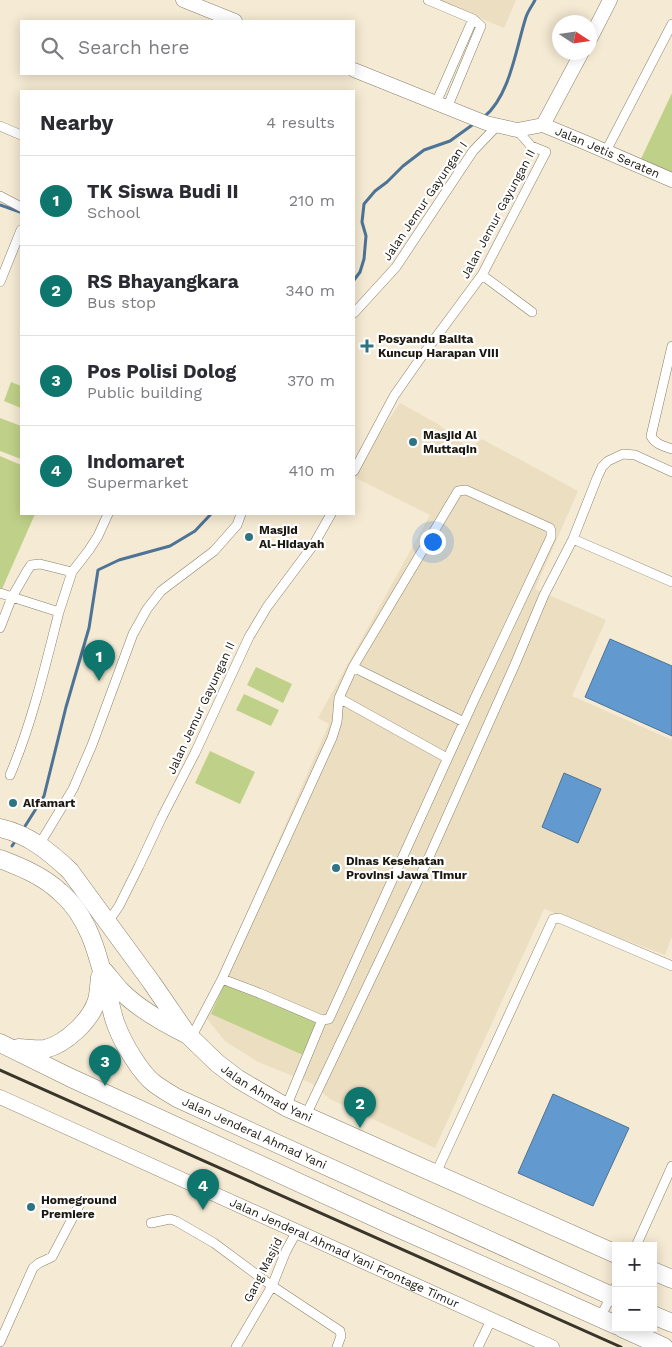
<!DOCTYPE html>
<html lang="en">
<head>
<meta charset="utf-8">
<style>
  :root { --surface:#fff; --page:#f2f2f3; --text:#2b2b33; --muted:#7c7c81; --line:#e1e1e2; --accent:#0f766e }
  body { margin:0; font-family:"Work Sans",sans-serif; background:var(--page); color:var(--text) }
  .controls { position:absolute; right:15px; bottom:15px; display:grid; overflow:hidden; border-radius:0px; box-shadow:0 2px 12px #0003 }
  .controls button { width:45px; height:45px; display:grid; place-items:center; padding:0; border:0; border-bottom:1px solid var(--line); background:var(--surface); color:var(--text); font:25px sans-serif }
  .compass { position:absolute; left:552px; top:15px; width:45px; height:45px; border-radius:50%; background:var(--surface); box-shadow:0 2px 12px #0003; rotate:102deg }
  .you { position:absolute; left:432px; top:541px; width:18px; height:18px; margin:-12px; border:4px solid #fff; border-radius:50%; background:#1a73e8; box-shadow:0 0 0 8px #1a73e833 }
  .badge { display:grid; place-items:center; width:32px; height:32px; border-radius:50%; background:var(--accent); color:#fff; font-size:16px; font-weight:700 }
  .pin { position:absolute; translate:-50% -41px; filter:drop-shadow(0 1px 2px #0008) }
  .pin::after { content:''; position:absolute; top:26px; width:18px; height:15px; background:inherit; clip-path:polygon(0 0,100% 0,50% 100%) }
  .list { margin:0; padding:0; list-style:none }
  h2 { display:flex; justify-content:space-between; align-items:center; height:65px; margin:0; padding:0 20px; font-size:21px }
  h2 small { font-size:16px; font-weight:400; color:var(--muted) }
  .list li { display:grid; grid-template-columns:32px 1fr auto; gap:15px; align-items:center; box-sizing:border-box; height:90px; padding:0 20px; border-top:1px solid var(--line) }
  .list b { display:block; font-size:19px; white-space:nowrap }
  .list p { margin:0; font-size:16px; white-space:nowrap; color:var(--muted) }
  .list em { font-size:16px; font-style:normal; color:var(--muted) }
  .icon { flex:none; width:28px; height:28px; fill:none; stroke:currentColor; stroke-width:2; stroke-linecap:round; stroke-linejoin:round }
  .map { position:relative; flex:none; width:672px; height:1347px; overflow:hidden }
  .search { position:absolute; background:var(--surface); box-shadow:0 2px 12px #0003; left:20px; top:20px; width:335px; height:55px; display:flex; align-items:center; gap:12px; box-sizing:border-box; padding:0 18px; border-radius:0px; color:var(--muted); font-size:19px }
  .panel { position:absolute; background:var(--surface); box-shadow:0 2px 12px #0003; left:20px; top:90px; width:335px; height:425px; border-radius:0px }
  .map>svg:first-child { display:block }
</style>
</head>
<body>
<div class="map">
<svg width="672" height="1347" viewBox="0 0 672 1347">
  <rect width="100%" height="100%" fill="#f5ead3"/>
  <path fill="#ecdec0" d="M438,0H516L504,28Z
    M400,403L438,424L469,449L482,439L578,491L535,589L606,620L572,696L672,740V937L665,955L544,909L435,1148L330,1099L311,1083L258,1062L225,1041L203,1014L329,724L318,718L430,515L354,477L378,435Z"/>
  <path fill="#bfd188" d="M672,93V176L639,163Z
    M11,382L21,386V408L4,401Z
    M0,418L21,426V459L0,451Z
    M0,456L21,465V514H35L2,589L0,588Z
    M256,667L292,684L283,703L247,685Z
    M244,694L279,710L271,726L236,710Z
    M210,751L255,772L240,804L195,783Z
    M226,980L318,1021L303,1055L211,1014Z"/>
  <path fill="#629acf" stroke="#4d7396" d="M610,639L672,666V736L585,697Z
    M564,773L601,789L578,843L542,827Z
    M553,1094L629,1128L593,1206L518,1173Z"/>
  <g fill="none" stroke-linecap="round" stroke-linejoin="round">
    <path stroke="#4d7396" stroke-width="3" d="M484,117C510,96 516,48 526,17C528,11 532,6 535,0
      M0,205L20,212
      M354,280L360,272L364,259L366,236L362,222L364,204L375,191L387,182L403,166L424,150L450,141L475,123
      M22,831L44,796L66,707L89,628L98,570L119,560L170,546L195,531L211,514
      M12,846L16,840"/>
    <g stroke="#8a806c" stroke-width="10">
      <path id="street" d="M428,0L473,19L481,26L447,108
        M436,103L473,19
        M0,126L21,135
        M606,151L672,24
        M0,196L21,207
        M482,275L532,312
        M0,282L21,230
        M354,313L396,267L473,151L497,126
        M672,346L651,436C655,444 663,446 672,449
        M354,471L394,396L422,356L482,275L546,152L531,146L517,130
        M573,539L672,582
        M0,593L12,597L27,571L31,565L40,564L72,572
        M59,612L72,572L89,550L98,536L108,514
        M0,628L12,597L59,612C45,667 32,723 10,775
        M353,667L464,722
        M339,698L447,758
        M39,845L73,789L92,745L133,634L147,609L161,591L214,551L237,525L241,514
        M108,922L119,906L139,866L162,817L195,753L249,637L267,607L314,544L331,514
        M191,1038L222,979L332,738L337,722L339,698L353,667L458,491L466,490L550,528L551,531V537L475,698L329,1019L322,1020L259,993L222,979
        M286,1107L322,1020
        M306,1115L429,857L516,662L544,595L573,539L597,478L602,467L608,461L623,454L635,455L672,472
        M436,1173L553,919L559,918L672,966
        M151,1223L170,1219L176,1221L214,1243L272,1286L340,1331L341,1336L337,1347
        M636,1246L672,1166
        M600,1318L616,1286
        M0,1342L33,1268L39,1263L52,1257L54,1253L82,1200
        M236,1347L272,1286L286,1251L297,1231
        M478,1347L491,1320"/>
    </g>
    <g stroke="#8a806c" stroke-width="15">
      <g id="secondary">
        <path d="M183,0L235,21"/>
        <path d="M590,39L610,0"/>
        <path d="M354,70L486,123L517,130L543,125"/>
        <path id="s1" d="M543,125L584,142L672,180"/>
        <path d="M543,125L582,52"/>
        <path id="s2" d="M0,1097L552,1347"/>
      </g>
    </g>
    <g stroke="#8a806c" stroke-width="19">
      <g id="highway">
        <path id="s3" d="M0,828C28,834 50,852 70,871L152,983L187,1034L217,1063L238,1079L286,1107L616,1254"/>
        <path id="s4" d="M0,859C21,867 43,876 60,892C91,918 99,960 109,998C111,1007 113,1018 117,1027C123,1043 141,1074 155,1084C162,1089 170,1094 177,1098L616,1298"/>
        <path d="M104,971C110,978 116,986 122,992C140,1010 164,1023 186,1034"/>
        <path d="M0,1043L69,1077L389,1224L616,1325"/>
        <path d="M18,1048C26,1048 37,1050 45,1049C66,1044 91,1020 97,1000C99,993 99,985 100,977"/>
        <path d="M653,1271L672,1279"/>
        <path d="M653,1315L672,1323"/>
        <path d="M622,1328L664,1347"/>
      </g>
    </g>
    <use href="#street" stroke="#fff" stroke-width="9"/>
    <use href="#secondary" stroke="#fff" stroke-width="14"/>
    <use href="#highway" stroke="#fff" stroke-width="18"/>
    <path stroke="#3a352b" stroke-width="3" d="M0,1070L621,1347"/>
  </g>
  <g fill="#2e7482" stroke="#fff" stroke-width="2">
    <path d="M364.5 338.5h5v5h5v5h-5v5h-5v-5h-5v-5h5z"/>
    <circle cx="413" cy="442" r="5"/>
    <circle cx="249" cy="537" r="5"/>
    <circle cx="13" cy="803" r="5"/>
    <circle cx="336" cy="868" r="5"/>
    <circle cx="31" cy="1207" r="5"/>
  </g>
  <g text-anchor="middle" stroke-width="4.5" stroke-linejoin="round" paint-order="stroke">
    <g font-size="12" fill="#1c1810" stroke="#fff">
      <text dy="4" stroke="none"><textPath href="#s1" startOffset="70">Jalan Jetis Seraten</textPath></text>
      <text transform="translate(425 201) rotate(-56)" y="4">Jalan Jemur Gayungan I</text>
      <text transform="translate(498 214) rotate(-62)" y="4">Jalan Jemur Gayungan II</text>
      <text transform="translate(201 708) rotate(-65)" y="4">Jalan Jemur Gayungan II</text>
      <text dy="4" stroke="none"><textPath href="#s3" startOffset="384">Jalan Ahmad Yani</textPath></text>
      <text dy="4" stroke="none"><textPath href="#s4" startOffset="398">Jalan Jenderal Ahmad Yani</textPath></text>
      <text dy="4" stroke="none"><textPath href="#s2" startOffset="378">Jalan Jenderal Ahmad Yani Frontage Timur</textPath></text>
      <text transform="translate(263 1270) rotate(-63)" y="4">Gang Masjid</text>
    </g>
    <g font-size="12" font-weight="bold" fill="#1c1810" stroke="#fff" text-anchor="start">
      <text x="378" y="343">Posyandu Balita<tspan x="378" dy="14">Kuncup Harapan VIII</tspan></text>
      <text x="423" y="439">Masjid Al<tspan x="423" dy="14">Muttaqin</tspan></text>
      <text x="259" y="534">Masjid<tspan x="259" dy="14">Al-Hidayah</tspan></text>
      <text x="23" y="807">Alfamart</text>
      <text x="346" y="865">Dinas Kesehatan<tspan x="346" dy="14">Provinsi Jawa Timur</tspan></text>
      <text x="41" y="1204">Homeground<tspan x="41" dy="14">Premiere</tspan></text>
    </g>
  </g>
</svg>
<div class="controls">
<button>+</button>
<button>−</button>
</div>
<svg class="compass" viewBox="-18 -18 36 36"><path d="M0-13l5 13h-10z" fill="#e53935"/><path d="M0 13l5-13h-10z" fill="#7c7c81"/></svg>
<div class="you"></div>
<div class="pin badge" style="left:99px;top:681px">1</div>
<div class="pin badge" style="left:360px;top:1128px">2</div>
<div class="pin badge" style="left:105px;top:1086px">3</div>
<div class="pin badge" style="left:203px;top:1210px">4</div>
<div class="search"><svg class="icon" aria-label="search" viewBox="0 0 24 24"><circle cx="10" cy="10" r="6"/><path d="M15 15l6 6"/></svg>Search here</div>
<section class="panel">
<h2>Nearby<small>4 results</small></h2>
<ul class="list">
<li><span class="badge">1</span><div><b>TK Siswa Budi II</b><p>School</p></div><em>210 m</em></li>
<li><span class="badge">2</span><div><b>RS Bhayangkara</b><p>Bus stop</p></div><em>340 m</em></li>
<li><span class="badge">3</span><div><b>Pos Polisi Dolog</b><p>Public building</p></div><em>370 m</em></li>
<li><span class="badge">4</span><div><b>Indomaret</b><p>Supermarket</p></div><em>410 m</em></li>
</ul>
</section>
</div>
</body>
</html>
